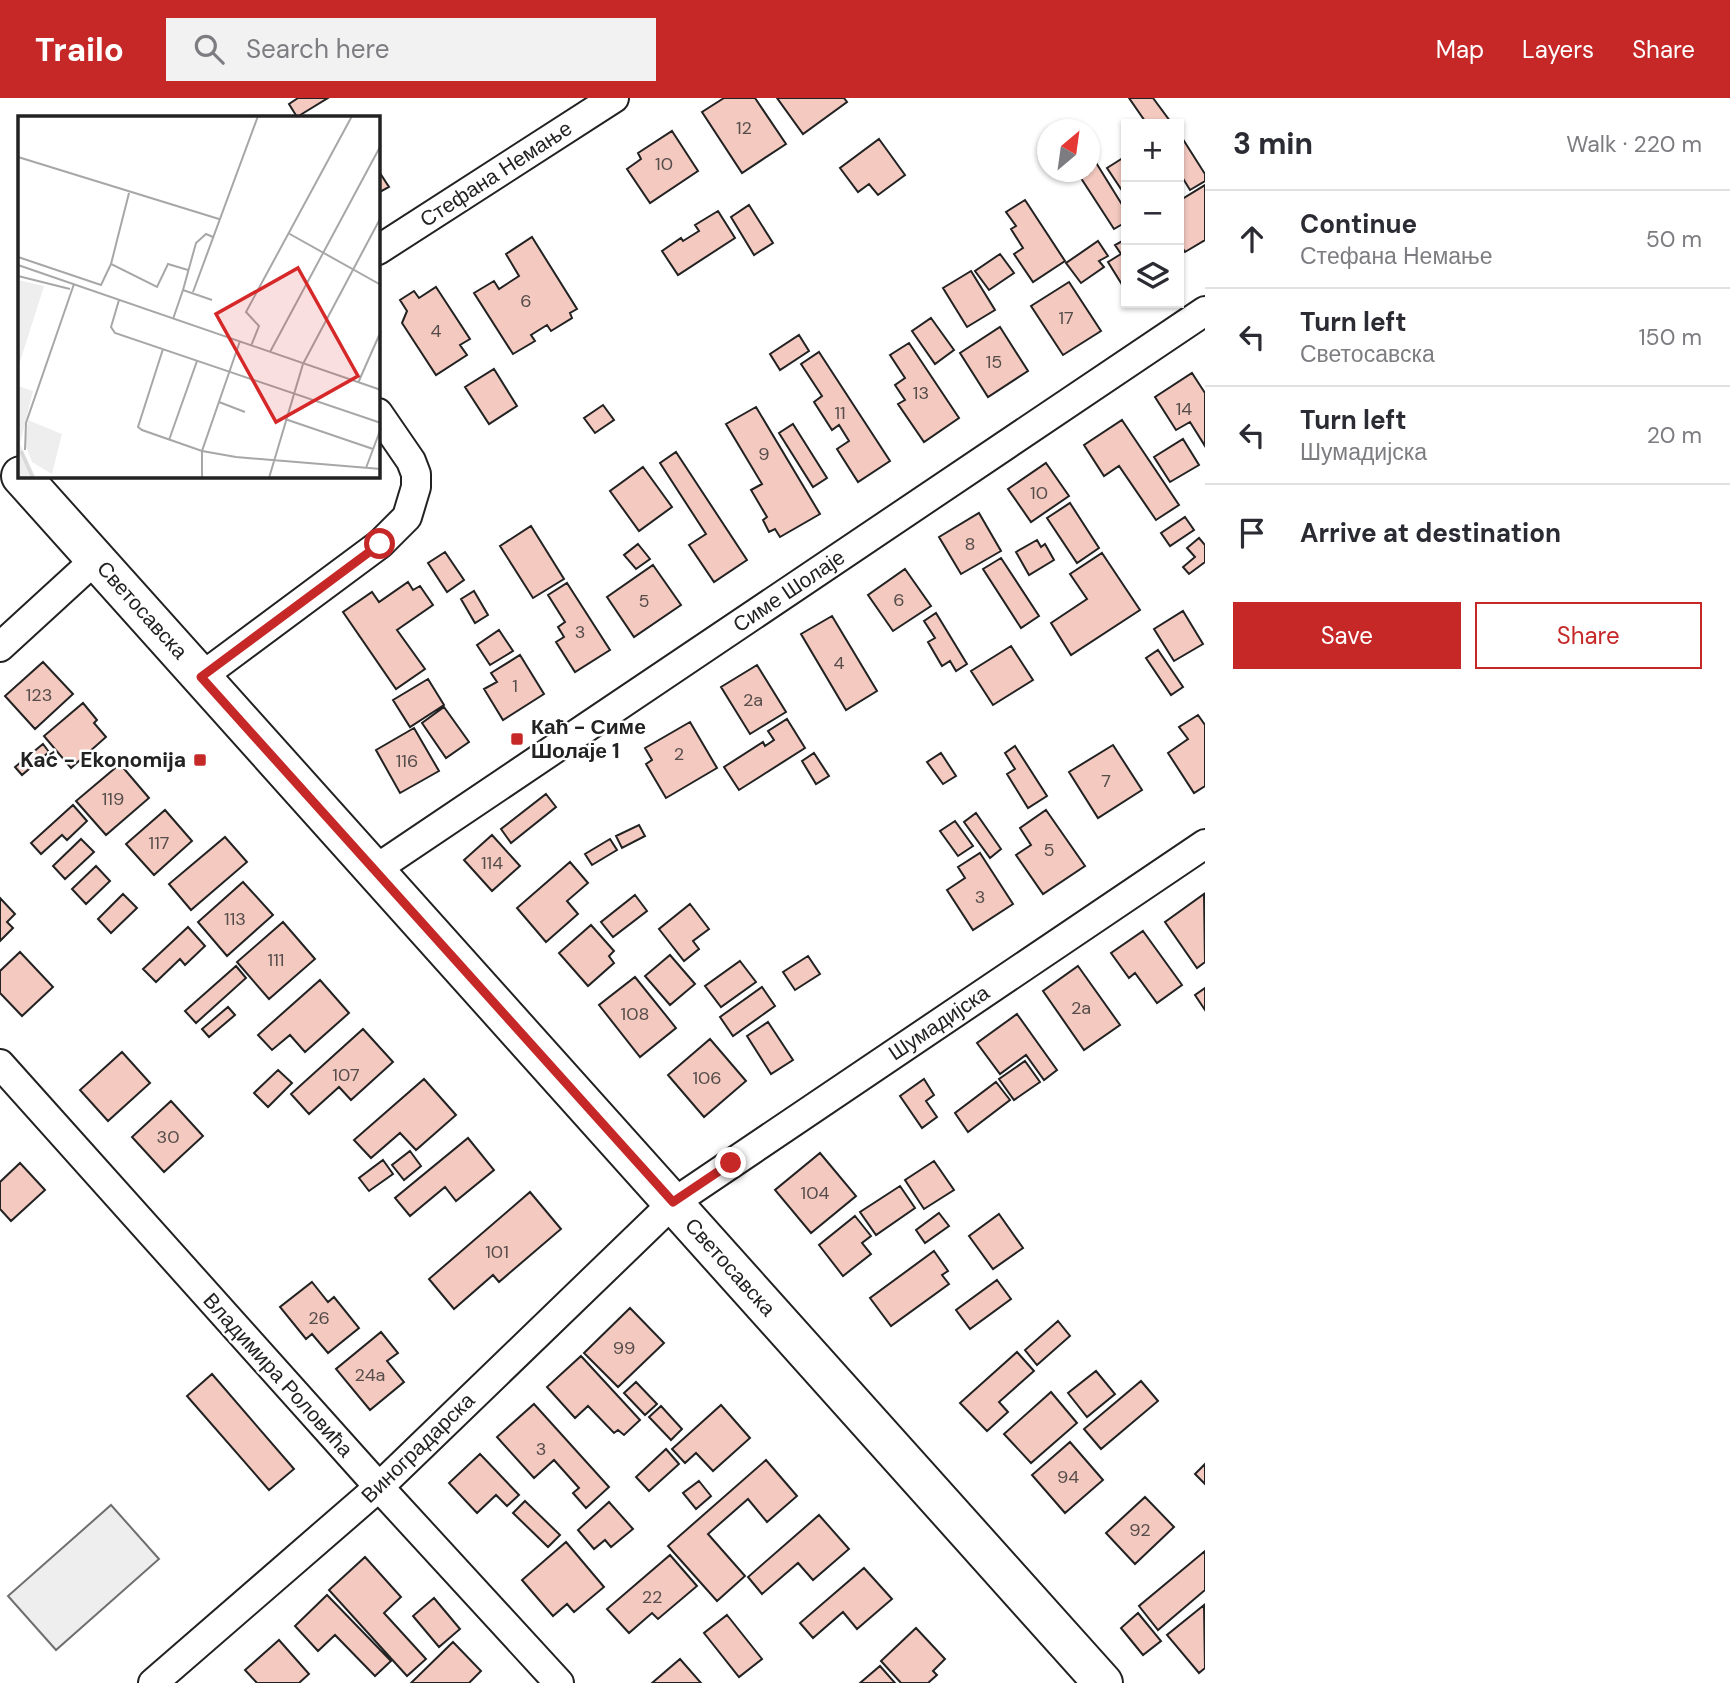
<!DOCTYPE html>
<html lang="en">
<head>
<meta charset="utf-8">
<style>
  :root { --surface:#fff; --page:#f2f2f3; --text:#2b2b33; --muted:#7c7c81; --line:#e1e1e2; --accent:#c62828 }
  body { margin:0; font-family:"DM Sans",sans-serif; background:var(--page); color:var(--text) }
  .controls { position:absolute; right:21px; top:21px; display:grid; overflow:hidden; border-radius:0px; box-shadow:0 2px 5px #0004 }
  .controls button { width:63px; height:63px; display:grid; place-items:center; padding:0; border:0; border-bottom:2px solid var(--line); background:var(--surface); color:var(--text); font:35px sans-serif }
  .compass { position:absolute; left:1037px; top:21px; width:63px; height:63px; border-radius:50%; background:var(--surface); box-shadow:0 2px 5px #0004; rotate:29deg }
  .stop { position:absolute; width:21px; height:21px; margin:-16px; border:5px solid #c62828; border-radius:50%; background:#fff }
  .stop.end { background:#c62828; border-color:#fff; box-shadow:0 2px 7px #0008 }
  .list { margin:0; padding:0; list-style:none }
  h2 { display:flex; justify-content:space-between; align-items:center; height:91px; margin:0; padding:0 28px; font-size:30px }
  h2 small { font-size:23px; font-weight:400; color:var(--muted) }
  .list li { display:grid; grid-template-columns:46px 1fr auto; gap:21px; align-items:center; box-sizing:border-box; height:98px; padding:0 28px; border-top:2px solid var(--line) }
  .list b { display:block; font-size:26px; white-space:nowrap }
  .list p { margin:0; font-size:23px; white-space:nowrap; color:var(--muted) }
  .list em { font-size:23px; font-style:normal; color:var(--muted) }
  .actions { display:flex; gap:14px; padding:21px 28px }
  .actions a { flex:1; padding:16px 0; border:2px solid var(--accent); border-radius:0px; text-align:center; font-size:24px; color:var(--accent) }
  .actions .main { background:var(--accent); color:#fff }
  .icon { flex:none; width:38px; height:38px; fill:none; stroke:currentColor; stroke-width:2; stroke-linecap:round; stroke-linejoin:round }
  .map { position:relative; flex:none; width:1205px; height:1585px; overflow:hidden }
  header { display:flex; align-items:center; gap:42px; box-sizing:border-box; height:98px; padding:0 35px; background:var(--accent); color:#fff }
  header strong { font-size:33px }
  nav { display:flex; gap:38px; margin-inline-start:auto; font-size:24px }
  .search { width:490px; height:63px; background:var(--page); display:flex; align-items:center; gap:18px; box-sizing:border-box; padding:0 24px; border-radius:0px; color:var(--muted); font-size:26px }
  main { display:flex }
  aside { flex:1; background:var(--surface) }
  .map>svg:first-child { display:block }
</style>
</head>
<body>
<header>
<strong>Trailo</strong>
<div class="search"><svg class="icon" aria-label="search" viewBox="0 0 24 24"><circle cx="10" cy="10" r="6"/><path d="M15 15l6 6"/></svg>Search here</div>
<nav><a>Map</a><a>Layers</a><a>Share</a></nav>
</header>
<main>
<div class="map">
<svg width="1205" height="1585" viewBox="0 0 1205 1585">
  <rect width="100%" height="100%" fill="#fff"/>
  <path fill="#eee" stroke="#6f6f6f" stroke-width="2" d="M111,1407L159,1461L56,1552L8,1498Z"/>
  <path fill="#f3c9c0" stroke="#222" stroke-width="2" d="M298,0H328L297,19L289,6Z
    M724,0H755L786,46L742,75L702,14Z
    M777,0H844L847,4L803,36Z
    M1129,0H1153L1170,23L1165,26H1147Z
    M672,33L698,73L650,105L627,71L641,61L638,55Z
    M1179,35L1205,76V83L1190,92L1179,74Z
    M879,41L905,77L878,97L869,86L858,94L840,70Z
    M1090,55L1126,113V124L1114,131L1077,74H1090Z
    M1126,58V95L1125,97L1107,70Z
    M378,72L389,89L378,95Z
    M1205,87V142L1185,154L1179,144V103Z
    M1025,102L1065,163L1033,184L1014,156L1023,150L1011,131L1016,128L1006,114Z
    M749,107L773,145L754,157L731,119Z
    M718,113L735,140L678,177L662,153L681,140L683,143L699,133L695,127Z
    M532,139L577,211L570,215L572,220L551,233L547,227L531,237L535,243L513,256L474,195L494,183L499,191L519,178L506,156Z
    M1126,141V193L1108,164L1121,156L1115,147Z
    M1098,143L1108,158L1099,163L1104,169L1081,185L1066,165Z
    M1000,156L1014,175L989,192L975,173Z
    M971,173L995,212L967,229L943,190Z
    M1069,184L1101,233L1063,257L1031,208Z
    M436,189L470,241L460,247L467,257L436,277L402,225L407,213L400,202L414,193L419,200Z
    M931,220L954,252L935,266L912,233Z
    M1000,229L1028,273L988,299L960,255Z
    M799,237L809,253L780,272L770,256Z
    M909,245L959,320L924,344L898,306L905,302L895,287L905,280L890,257Z
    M819,254L890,363L858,384L837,351L849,343L839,327L832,332L814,304L822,298L801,266Z
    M494,271L517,308L489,326L465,289Z
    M1192,275L1205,295V348L1190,324L1176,332L1155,299Z
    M603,307L614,322L595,335L584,320Z
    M756,309L820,416L780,439L775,431L769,434L763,422L767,419L751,392L762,386L726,326Z
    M1122,322L1179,407L1156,422L1119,368L1104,378L1084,347Z
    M793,326L827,380L813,389L779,335Z
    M1183,341L1199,367L1170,384L1154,359Z
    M676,354L747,462L714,484L689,447L706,436L660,365Z
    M1046,365L1069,398L1031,424L1008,391Z
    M643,369L672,409L639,433L610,393Z
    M1070,405L1099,450L1077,465L1047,420Z
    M979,415L1001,453L961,476L939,439Z
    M1185,419L1194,432L1170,448L1161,435Z
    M531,428L564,481L533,500L500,448Z
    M1199,440L1205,447V464L1189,476L1183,469L1195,459L1187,450Z
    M1037,442L1041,449L1045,446L1054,462L1029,477L1016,454Z
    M638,446L650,461L636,471L624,457Z
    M445,454L464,482L447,494L428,465Z
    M1102,455L1140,512L1071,557L1051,525L1087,501L1070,476Z
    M1001,460L1039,518L1021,530L983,471Z
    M653,467L681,507L634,539L607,499Z
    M905,471L931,508L893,533L868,497Z
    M408,484L413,492L420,488L433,507L397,532L425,571L396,591L343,514L372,494L379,504Z
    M567,485L610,552L575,574L556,544L564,539L558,529L565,524L548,497Z
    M474,493L488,517L475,525L461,501Z
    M1183,513L1203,546L1174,563L1154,531Z
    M936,515L967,566L956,573L950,563L942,568L928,544L935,540L924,523Z
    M832,518L877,593L846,612L801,536Z
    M499,532L513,553L490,567L477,547Z
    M1011,548L1033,582L993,607L971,573Z
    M1158,552L1183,589L1171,597L1146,560Z
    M520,557L544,596L503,622L484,591L497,584L491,575Z
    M43,564L73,596L35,631L5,598Z
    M757,567L786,614L750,636L721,589Z
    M428,581L444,607L410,629L393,602Z
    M83,605L97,622L94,625L106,639L71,670L44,638Z
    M444,609L469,644L446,660L422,625Z
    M1198,617L1205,627V688L1194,695L1168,655L1188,641L1179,629Z
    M787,621L805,650L739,692L724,669L763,644L765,648L774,642L768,633Z
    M690,624L717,670L666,700L646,666L652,662L645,650Z
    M414,630L439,673L400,695L376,652Z
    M43,646L49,654L22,677L15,669Z
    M1113,647L1142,692L1098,720L1069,674Z
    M1015,648L1047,698L1028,710L1007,676L1015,671L1005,655Z
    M814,655L829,678L816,686L802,663Z
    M941,655L956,678L943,686L927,664Z
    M120,666L149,700L106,737L76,703Z
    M546,696L556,709L511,745L501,731Z
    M73,707L87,723L67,742L62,737L41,756L31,745Z
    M165,712L192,743L154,777L126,746Z
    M1046,712L1085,768L1043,796L1016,757L1031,747L1020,730Z
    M976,715L1001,751L990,760L964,724Z
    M955,723L973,748L958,758L940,733Z
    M639,727L645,738L622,750L616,738Z
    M492,737L520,768L492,793L464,762Z
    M225,739L247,764L191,812L169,786Z
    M81,741L94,754L65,781L53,768Z
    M610,741L617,752L592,767L585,756Z
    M980,755L1013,806L973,832L947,792L965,780L958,769Z
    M570,764L588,785L567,803L578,816L546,844L517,810Z
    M96,768L110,783L86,806L72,791Z
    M243,784L273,817L227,858L198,824Z
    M123,796L137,810L111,835L98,821Z
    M1204,796L1205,864L1197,870L1165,824Z
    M635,797L647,813L613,839L601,824Z
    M0,800L15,816L7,824L13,830L0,843Z
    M690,806L709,831L693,843L699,851L684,863L659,831Z
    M283,824L315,861L269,901L237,864Z
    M591,827L614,853L609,858L614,865L588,888L559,855Z
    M188,829L205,848L185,867L180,861L156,884L143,871Z
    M1143,833L1182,887L1157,905L1135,875L1129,880L1111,855Z
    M20,854L53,889L22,918L0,895V873Z
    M670,857L695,886L670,907L645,878Z
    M808,858L820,876L795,892L783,874Z
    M740,863L756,884L721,909L705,888Z
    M236,868L246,880L196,925L185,913Z
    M1078,868L1120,927L1084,952L1043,893Z
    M635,879L676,930L640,959L599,907Z
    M320,882L349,915L305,954L290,937L272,952L258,937Z
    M762,889L775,908L733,938L720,919Z
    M1205,890V912L1195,897Z
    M228,909L235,917L209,939L202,931Z
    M1017,916L1057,972L1044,982L1026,957L1000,976L977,945Z
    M768,924L793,962L771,976L747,938Z
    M363,931L393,964L351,1002L339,989L309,1016L291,996Z
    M710,941L746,983L704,1019L668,977Z
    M122,954L150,985L108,1023L80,992Z
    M1025,963L1040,984L1014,1002L999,981Z
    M278,972L292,985L268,1009L254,995Z
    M424,981L456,1017L416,1052L400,1035L371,1060L354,1042Z
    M924,981L934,997L926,1003L937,1019L922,1030L900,998Z
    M996,984L1010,1002L968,1034L955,1015Z
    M171,1003L203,1038L164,1074L132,1039Z
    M468,1040L494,1072L456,1103L445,1089L410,1118L395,1100Z
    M410,1053L421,1068L404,1082L392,1067Z
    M820,1055L856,1098L811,1135L775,1092Z
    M383,1062L393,1076L369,1093L359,1080Z
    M934,1063L954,1092L924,1111L905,1082Z
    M20,1065L45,1092L11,1123L0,1111V1084Z
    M900,1088L915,1110L876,1137L860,1114Z
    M530,1094L561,1131L499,1184L493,1177L454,1211L429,1181Z
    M939,1115L949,1128L925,1145L916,1132Z
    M999,1116L1023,1150L993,1171L969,1138Z
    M855,1118L871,1138L862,1145L871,1156L843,1178L819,1147Z
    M934,1153L948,1173L942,1177L949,1186L891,1228L870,1200Z
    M997,1182L1011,1201L970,1231L956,1212Z
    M312,1184L328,1204L334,1199L359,1230L328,1255L312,1236L306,1241L280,1209Z
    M630,1210L664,1245L618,1289L584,1255Z
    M1058,1223L1070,1238L1037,1267L1025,1252Z
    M381,1234L398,1255L387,1263L404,1284L370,1312L336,1271Z
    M1017,1254L1034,1273L999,1304L1008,1314L987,1333L960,1305Z
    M581,1258L640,1322L624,1337L618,1332L614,1335L588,1308L575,1320L547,1289Z
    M1096,1273L1115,1296L1087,1319L1068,1295Z
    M212,1276L294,1371L269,1392L187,1298Z
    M1141,1283L1158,1303L1101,1351L1084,1331Z
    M636,1284L657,1306L645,1317L624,1295Z
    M1051,1294L1077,1325L1031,1365L1004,1336Z
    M534,1306L609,1389L586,1410L573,1395L579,1390L554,1362L534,1380L497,1339Z
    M721,1307L750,1340L713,1373L696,1355L685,1365L672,1351Z
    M661,1308L682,1331L671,1342L649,1319Z
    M1070,1344L1103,1382L1065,1415L1032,1377Z
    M666,1351L679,1366L649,1393L636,1379Z
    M480,1356L519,1397L507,1408L496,1397L477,1415L449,1385Z
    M766,1362L797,1398L767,1424L748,1401L708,1436L745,1478L717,1503L668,1448Z
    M1205,1366V1386L1195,1376Z
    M699,1383L711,1398L696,1411L683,1395Z
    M1145,1399L1174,1429L1135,1466L1106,1435Z
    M525,1403L560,1437L548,1449L513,1415Z
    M609,1404L633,1431L611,1449L605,1442L594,1451L578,1432Z
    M819,1417L849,1451L813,1482L798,1465L762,1496L748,1479Z
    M566,1444L604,1489L574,1514L567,1506L553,1518L522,1482Z
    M1205,1453V1492L1158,1532L1139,1508Z
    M670,1457L697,1488L658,1521L652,1515L629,1535L607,1511Z
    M365,1459L401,1499L384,1515L426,1561L407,1578L329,1492Z
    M864,1470L892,1501L857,1531L843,1514L813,1540L800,1525Z
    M327,1497L391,1563L375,1578L335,1537L318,1553L295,1528Z
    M434,1500L460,1531L439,1549L413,1518Z
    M1204,1507L1205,1570L1199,1575L1167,1537Z
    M1138,1515L1161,1543L1143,1557L1121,1530Z
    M727,1517L762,1561L739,1579L704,1535Z
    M916,1530L945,1561L933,1573L937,1577L928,1585H901L881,1563Z
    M279,1542L309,1576L299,1585H257L245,1572Z
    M453,1544L481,1573L469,1585H411Z
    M680,1561L701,1585H652Z
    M880,1568L895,1585H860Z"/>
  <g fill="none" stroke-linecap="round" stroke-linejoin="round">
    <g stroke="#222" stroke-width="32">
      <path id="minor" d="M378,152L614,0
        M0,549L96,461
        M201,579L380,446L407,419L416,389V376L411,363L378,315
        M373,773L1205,213
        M0,966L379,1389L559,1585
        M153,1585L379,1389L673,1105L1205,746"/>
    </g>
    <g stroke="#222" stroke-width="42">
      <path id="secondary" d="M21,378L1103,1585"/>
    </g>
    <use href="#minor" stroke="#fff" stroke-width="28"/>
    <use href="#secondary" stroke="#fff" stroke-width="38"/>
  </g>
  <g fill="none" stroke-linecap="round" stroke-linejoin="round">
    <path stroke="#c62828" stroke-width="9" d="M380,446L201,579L673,1104L731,1065"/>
  </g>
  <g fill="#c62828" stroke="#fff" stroke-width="2.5">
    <rect x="510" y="634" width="14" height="14" rx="3.5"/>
    <rect x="193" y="655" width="14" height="14" rx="3.5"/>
  </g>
  <g text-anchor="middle" stroke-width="5" stroke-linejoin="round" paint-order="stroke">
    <g font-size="18" fill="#564c4a">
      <text x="744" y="36">12</text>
      <text x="664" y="72">10</text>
      <text x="526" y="209">6</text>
      <text x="1066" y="226">17</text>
      <text x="436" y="239">4</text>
      <text x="994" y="270">15</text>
      <text x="921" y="301">13</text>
      <text x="1184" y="317">14</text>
      <text x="840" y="321">11</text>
      <text x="764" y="362">9</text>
      <text x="1039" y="401">10</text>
      <text x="970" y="452">8</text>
      <text x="899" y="508">6</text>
      <text x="644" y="509">5</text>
      <text x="580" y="540">3</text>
      <text x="839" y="571">4</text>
      <text x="515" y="594">1</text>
      <text x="39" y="603">123</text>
      <text x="753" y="608">2a</text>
      <text x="679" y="662">2</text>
      <text x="407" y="669">116</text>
      <text x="1106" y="689">7</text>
      <text x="113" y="707">119</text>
      <text x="159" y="751">117</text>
      <text x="1049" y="758">5</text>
      <text x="492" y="771">114</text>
      <text x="980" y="805">3</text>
      <text x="235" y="827">113</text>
      <text x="276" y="868">111</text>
      <text x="1081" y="916">2a</text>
      <text x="635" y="922">108</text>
      <text x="346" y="983">107</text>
      <text x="707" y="986">106</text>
      <text x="168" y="1045">30</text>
      <text x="815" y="1101">104</text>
      <text x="497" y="1160">101</text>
      <text x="319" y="1226">26</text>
      <text x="624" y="1256">99</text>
      <text x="370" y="1283">24a</text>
      <text x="541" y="1357">3</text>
      <text x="1068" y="1385">94</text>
      <text x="1140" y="1438">92</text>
      <text x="652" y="1505">22</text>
    </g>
    <g font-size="21" fill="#222" stroke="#fff">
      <text transform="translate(496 76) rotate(-33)" y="7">Стефана Немање</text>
      <text transform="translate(789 493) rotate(-34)" y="7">Симе Шолаје</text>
      <text transform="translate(142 512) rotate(48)" y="7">Светосавска</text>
      <text transform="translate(939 925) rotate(-34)" y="7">Шумадијска</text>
      <text transform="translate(730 1169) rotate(48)" y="7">Светосавска</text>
      <text transform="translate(278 1277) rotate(48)" y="7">Владимира Роловића</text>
      <text transform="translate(418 1350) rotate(-44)" y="7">Виноградарска</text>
    </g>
    <g font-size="21" font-weight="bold" fill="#222" stroke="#fff" text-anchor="start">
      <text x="531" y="636">Каћ - Симе<tspan x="531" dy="24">Шолаје 1</tspan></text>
      <text x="186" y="669" text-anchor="end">Kać - Ekonomija</text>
    </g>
  </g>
  <g transform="translate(18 18)">
    <rect width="362" height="362" fill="#fff"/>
    <path d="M0,164L26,170L0,252ZM0,270L15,275L2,328L18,362H0ZM10,304L44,318L34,358L14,346L7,327Z" fill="#eee"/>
    <path fill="none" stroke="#d9d9d9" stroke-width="3.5" d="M3,335L15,362"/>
    <path fill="none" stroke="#a7a7a7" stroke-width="2" d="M0,41L201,103M111,77L93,148L139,171L150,148L170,154M270,117L363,169M0,141L83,169L93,148M0,149L363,274M0,160L52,173M165,174L178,127L188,118L195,121M175,176L240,0M101,184L93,211L97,217L363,307M155,203L165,174L194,184M233,230L241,210L228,196L334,0M145,233L120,311L124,314L184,335L218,341L363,353M252,236L363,29M340,267L363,215M201,286L227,296M267,303L355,333M151,324L179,245M7,334L8,307L56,168M348,352L363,312M184,362V335L222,225M251,362L285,248L363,101"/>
    <path fill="#d62828" fill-opacity="0.15" stroke="#d62828" stroke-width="3.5" d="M280,152L340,260L258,306L198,198Z"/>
    <rect width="362" height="362" fill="none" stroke="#222" stroke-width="3.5"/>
  </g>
</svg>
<div class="controls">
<button>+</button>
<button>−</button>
<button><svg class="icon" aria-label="layers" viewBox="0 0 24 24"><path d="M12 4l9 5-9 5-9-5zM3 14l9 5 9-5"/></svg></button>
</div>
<svg class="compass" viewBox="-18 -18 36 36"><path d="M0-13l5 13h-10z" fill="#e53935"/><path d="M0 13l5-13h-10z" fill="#7c7c81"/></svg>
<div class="stop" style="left:380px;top:446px"></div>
<div class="stop end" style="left:731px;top:1065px"></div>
</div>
<aside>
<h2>3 min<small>Walk · 220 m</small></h2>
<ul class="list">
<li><svg class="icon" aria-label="ahead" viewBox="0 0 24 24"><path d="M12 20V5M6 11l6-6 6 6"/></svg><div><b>Continue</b><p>Стефана Немање</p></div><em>50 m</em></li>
<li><svg class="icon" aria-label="left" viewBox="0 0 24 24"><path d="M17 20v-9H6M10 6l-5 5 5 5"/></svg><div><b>Turn left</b><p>Светосавска</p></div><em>150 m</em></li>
<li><svg class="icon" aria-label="left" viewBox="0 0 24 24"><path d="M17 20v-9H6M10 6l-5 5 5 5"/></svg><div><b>Turn left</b><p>Шумадијска</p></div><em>20 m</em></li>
<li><svg class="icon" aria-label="arrive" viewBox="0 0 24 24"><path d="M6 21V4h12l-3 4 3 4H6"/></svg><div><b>Arrive at destination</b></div></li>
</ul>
<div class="actions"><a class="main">Save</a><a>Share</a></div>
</aside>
</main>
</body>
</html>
